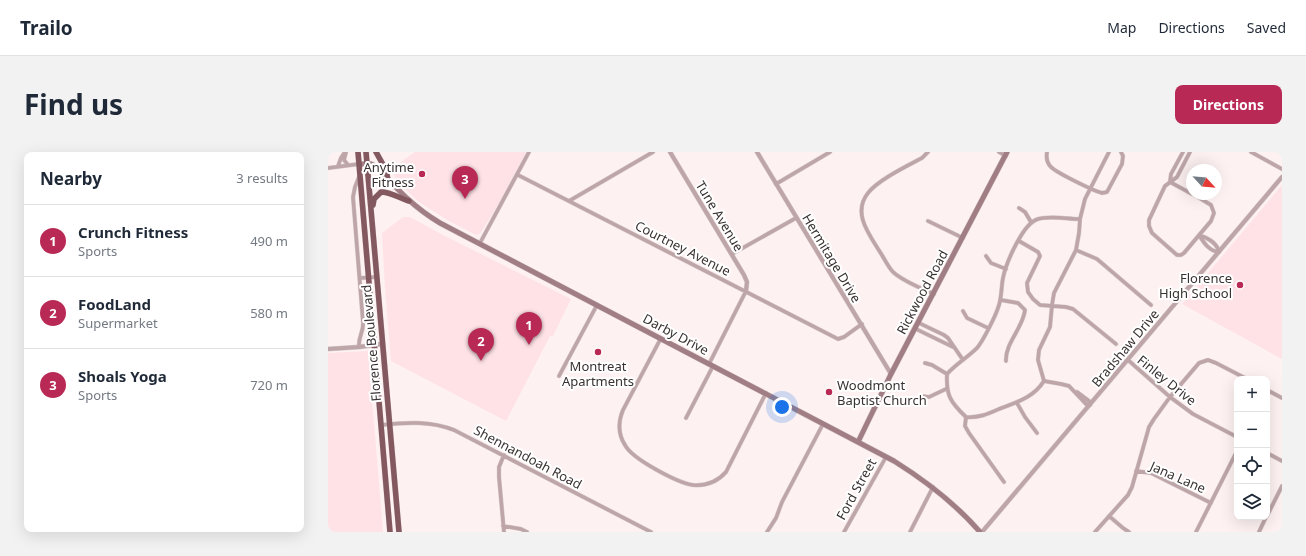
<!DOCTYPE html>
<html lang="en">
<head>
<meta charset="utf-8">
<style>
  :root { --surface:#fff; --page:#f2f2f3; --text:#1f2937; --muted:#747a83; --line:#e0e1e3; --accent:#b92955 }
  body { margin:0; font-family:"Noto Sans",sans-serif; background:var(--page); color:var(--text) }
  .controls { position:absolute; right:12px; bottom:12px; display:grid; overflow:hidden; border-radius:8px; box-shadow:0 4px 16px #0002 }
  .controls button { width:36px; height:36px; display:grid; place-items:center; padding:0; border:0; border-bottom:1px solid var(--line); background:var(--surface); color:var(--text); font:20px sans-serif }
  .compass { position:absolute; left:858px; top:12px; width:36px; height:36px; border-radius:50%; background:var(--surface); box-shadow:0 4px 16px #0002; rotate:116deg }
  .you { position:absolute; left:454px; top:255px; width:14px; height:14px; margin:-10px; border:3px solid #fff; border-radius:50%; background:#1a73e8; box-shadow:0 0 0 6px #1a73e833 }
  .badge { display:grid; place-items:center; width:26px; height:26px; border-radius:50%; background:var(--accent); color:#fff; font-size:13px; font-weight:700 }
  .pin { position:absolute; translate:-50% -33px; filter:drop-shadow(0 1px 2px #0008) }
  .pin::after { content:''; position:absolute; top:21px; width:14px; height:12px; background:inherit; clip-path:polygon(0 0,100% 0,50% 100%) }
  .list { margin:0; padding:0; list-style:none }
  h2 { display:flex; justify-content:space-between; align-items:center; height:52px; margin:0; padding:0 16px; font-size:17px }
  h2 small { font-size:13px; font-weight:400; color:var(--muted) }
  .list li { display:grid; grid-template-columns:26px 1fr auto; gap:12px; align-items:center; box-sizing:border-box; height:72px; padding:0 16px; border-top:1px solid var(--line) }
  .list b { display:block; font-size:15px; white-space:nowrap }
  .list p { margin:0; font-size:13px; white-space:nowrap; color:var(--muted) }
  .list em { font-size:13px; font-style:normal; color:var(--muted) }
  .icon { flex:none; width:22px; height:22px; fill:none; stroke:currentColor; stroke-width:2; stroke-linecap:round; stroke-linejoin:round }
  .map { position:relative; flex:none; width:954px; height:380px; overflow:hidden; border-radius:8px }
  header { display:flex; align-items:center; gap:24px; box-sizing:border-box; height:56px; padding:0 20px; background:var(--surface); border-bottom:1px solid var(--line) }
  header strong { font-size:19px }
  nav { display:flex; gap:22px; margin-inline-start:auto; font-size:14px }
  .intro { display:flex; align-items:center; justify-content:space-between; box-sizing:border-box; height:96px; padding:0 24px }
  h1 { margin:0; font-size:28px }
  .button { padding:10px 18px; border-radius:8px; background:var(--accent); color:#fff; font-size:14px; font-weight:700 }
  main { display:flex; gap:24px; padding:0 24px }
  aside { flex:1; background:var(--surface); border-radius:8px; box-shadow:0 4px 16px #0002 }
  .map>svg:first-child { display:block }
</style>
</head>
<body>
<header>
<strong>Trailo</strong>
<nav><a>Map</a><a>Directions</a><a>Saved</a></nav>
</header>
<div class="intro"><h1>Find us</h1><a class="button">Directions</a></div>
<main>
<aside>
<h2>Nearby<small>3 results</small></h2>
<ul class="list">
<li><span class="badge">1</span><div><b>Crunch Fitness</b><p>Sports</p></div><em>490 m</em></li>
<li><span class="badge">2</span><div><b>FoodLand</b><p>Supermarket</p></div><em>580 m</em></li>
<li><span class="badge">3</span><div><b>Shoals Yoga</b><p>Sports</p></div><em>720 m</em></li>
</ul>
</aside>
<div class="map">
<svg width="954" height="380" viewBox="0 0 954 380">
  <rect width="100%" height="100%" fill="#fdf1f2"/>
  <path fill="#ffe2e6" d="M87,0H198L173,48L152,82L148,83L119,68L91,50L75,35L62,18Z
    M954,33V207L854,152Z
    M75,65H81L86,67L113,82L243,147L225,184H222L178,269L63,209L57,136L54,81Z
    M40,199L55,380H0V201Z"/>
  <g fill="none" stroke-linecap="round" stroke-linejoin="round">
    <g stroke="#dacecf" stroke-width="4.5">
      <path id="minor" d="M18,0L16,8L20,13
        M600,0L594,6C579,14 550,28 540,41C524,61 541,82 552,100C556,106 560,115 565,120C576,130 593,136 606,142
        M671,0L678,4
        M719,0C718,6 719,11 723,15C729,21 766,39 774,41L779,40L794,12L795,4L793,0
        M862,0L849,25L837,34L821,68V74L824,81L849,103H853L856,101L883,69L886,61L883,53L865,42
        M923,0L954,17
        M10,14L13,6L17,0
        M0,16L31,12
        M190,23L510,187L516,185L534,172
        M842,30L843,22L855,0
        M842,30L864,42
        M448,32L502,0
        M241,49L325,0
        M691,56L697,60L703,70
        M752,67C739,67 722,63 710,67C695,71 678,111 675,126C673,136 674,146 670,156C667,165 655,189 649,196C640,205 628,212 619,222C618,243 622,250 638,265C651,266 660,262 671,257C689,250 705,246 716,229L710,208L711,198L722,175L724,153L726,141L748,98L751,81L752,67L757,47L781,0
        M600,69L635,86
        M871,83C880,86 889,91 891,100C881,99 876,91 871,83Z
        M691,89L710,100L712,104L699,131L700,140L705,147L712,153L738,155L745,157L788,192
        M152,91L201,0
        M748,98L769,107L823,153
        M404,102L468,66
        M658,104L663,111L678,117
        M32,126L49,125
        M673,148L690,151L697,158C695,176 677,191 678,209
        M635,159L639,166L660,176
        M591,171L616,183L620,186L635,208
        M588,177L625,195
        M333,186L295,258C290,270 290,282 297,293C304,307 350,331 365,333C378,334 390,329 398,320L438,241
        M31,195C30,184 36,180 35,170L25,45L27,35L31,25
        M800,208L842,245L865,262L909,285
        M597,211L604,213L619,222
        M381,212L418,139
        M231,224L269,153
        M716,229L733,232L741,234L758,252L762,253
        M939,238L954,246
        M749,240L761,249L762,253
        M593,244L601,245L618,237
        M689,251L697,265L709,281
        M638,265L637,274L641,281L676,330
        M358,266L385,214
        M53,273C78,270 103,269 126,278L323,380
        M939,301L954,309
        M176,303L171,315V325L176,380
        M808,319L823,321L883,351
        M781,364L795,376L801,380
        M939,364L954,334
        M175,374L193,377L199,380
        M439,380L448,366L454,350L495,272
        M516,380L558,305
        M582,380L605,335
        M767,380L800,343L804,335L821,275L826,267L842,245L871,211L880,208L888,211L919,227
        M868,380L909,299
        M931,380L938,365"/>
    </g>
    <g stroke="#dacecf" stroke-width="5">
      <path id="tertiary" d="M342,0L416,123L419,130L418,139
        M429,0C473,74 518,148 563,222
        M0,197L31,195L54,192
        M654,380L954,25"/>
    </g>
    <g stroke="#dacecf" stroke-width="6">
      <path id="secondary" d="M31,12H43L49,15C70,38 85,55 112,71L566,309C598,329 627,351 652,380
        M530,290L563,222L679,0"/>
    </g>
    <g stroke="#dacecf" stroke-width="6">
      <path id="trunk" d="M30,0L62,380
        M38,0L71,380
        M48,0L58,18L60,28
        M45,53L46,47L53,40C63,40 71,46 81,49"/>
    </g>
    <use href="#minor" stroke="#bda5a8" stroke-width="3.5"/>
    <use href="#tertiary" stroke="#bda5a8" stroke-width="4"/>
    <use href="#secondary" stroke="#a17e84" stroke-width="5"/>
    <use href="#trunk" stroke="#83585f" stroke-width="5.5"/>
  </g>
  <g fill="#b92955" stroke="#fff" stroke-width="1.5">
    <circle cx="94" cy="22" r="4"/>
    <circle cx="912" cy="133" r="4"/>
    <circle cx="270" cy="200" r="4"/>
    <circle cx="501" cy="240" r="4"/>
  </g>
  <g text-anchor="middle" stroke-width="4" stroke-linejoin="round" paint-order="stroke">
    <g font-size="13" fill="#393132" stroke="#fff" text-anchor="end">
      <text x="86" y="20">Anytime<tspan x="86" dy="15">Fitness</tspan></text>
      <text x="904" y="131">Florence<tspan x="904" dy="15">High School</tspan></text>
      <text x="270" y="219" text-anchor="middle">Montreat<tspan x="270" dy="15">Apartments</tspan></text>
      <text x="509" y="238" text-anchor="start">Woodmont<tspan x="509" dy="15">Baptist Church</tspan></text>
    </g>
    <g font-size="13" fill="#393132" stroke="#fff">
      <text transform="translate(392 64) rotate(59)" y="5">Tune Avenue</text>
      <text transform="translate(355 96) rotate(27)" y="5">Courtney Avenue</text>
      <text transform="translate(504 106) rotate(59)" y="5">Hermitage Drive</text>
      <text transform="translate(594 140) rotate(-62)" y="5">Rickwood Road</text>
      <text transform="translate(348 182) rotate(28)" y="5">Darby Drive</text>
      <text transform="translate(43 191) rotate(-95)" y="5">Florence Boulevard</text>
      <text transform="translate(797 196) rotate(-50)" y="5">Bradshaw Drive</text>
      <text transform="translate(839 228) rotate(39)" y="5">Finley Drive</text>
      <text transform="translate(200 305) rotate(28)" y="5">Shennandoah Road</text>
      <text transform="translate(850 325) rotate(24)" y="5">Jana Lane</text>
      <text transform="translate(528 337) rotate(-61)" y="5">Ford Street</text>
    </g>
  </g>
</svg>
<div class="controls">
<button>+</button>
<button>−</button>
<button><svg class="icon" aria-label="locate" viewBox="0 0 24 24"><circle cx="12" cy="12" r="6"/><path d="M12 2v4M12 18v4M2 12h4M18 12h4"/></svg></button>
<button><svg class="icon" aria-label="layers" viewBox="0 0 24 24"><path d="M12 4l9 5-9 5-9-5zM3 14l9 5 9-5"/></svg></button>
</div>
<svg class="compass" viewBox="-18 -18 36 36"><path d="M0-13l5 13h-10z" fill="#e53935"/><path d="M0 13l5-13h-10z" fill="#747a83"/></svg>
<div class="you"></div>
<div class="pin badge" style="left:201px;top:193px">1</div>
<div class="pin badge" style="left:153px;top:209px">2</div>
<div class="pin badge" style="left:137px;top:47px">3</div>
</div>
</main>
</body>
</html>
